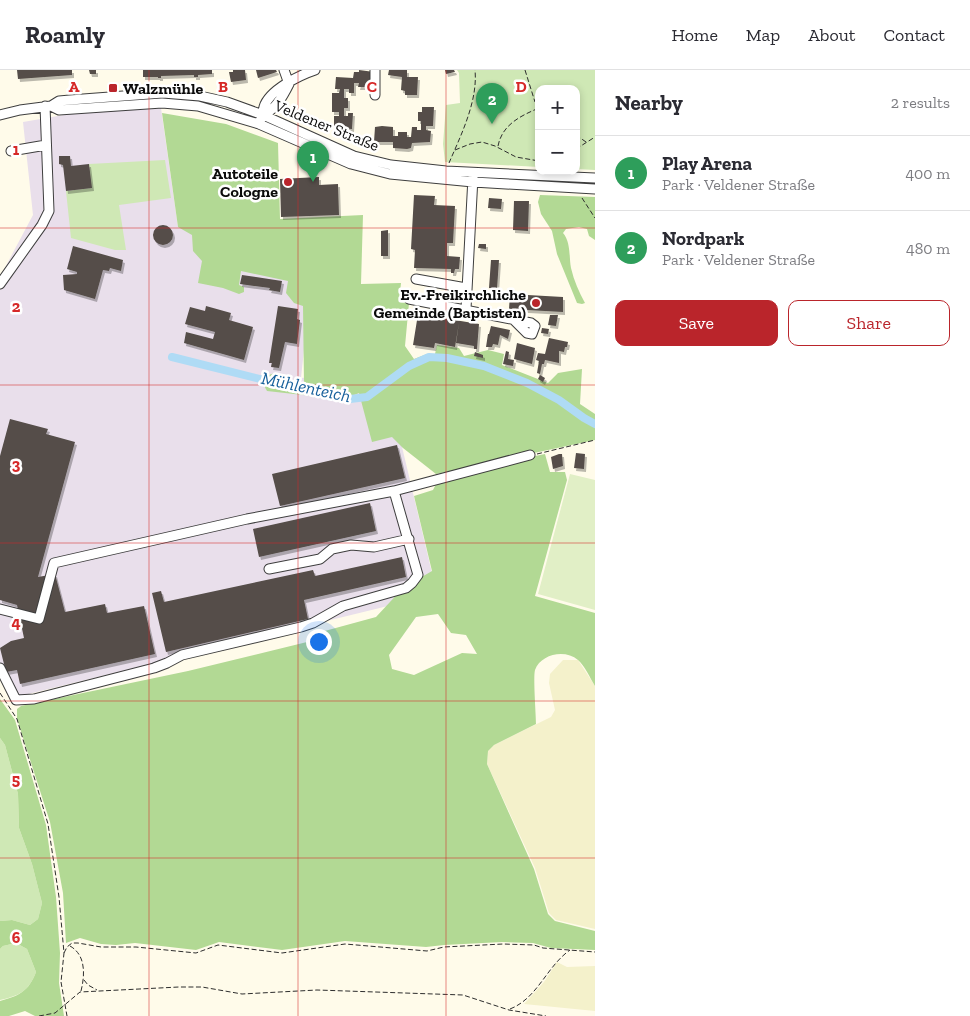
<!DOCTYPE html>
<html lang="en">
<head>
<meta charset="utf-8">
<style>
  :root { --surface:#fff; --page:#f7f7f7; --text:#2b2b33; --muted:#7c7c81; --line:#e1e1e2; --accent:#ba252b }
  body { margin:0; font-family:"Zilla Slab",serif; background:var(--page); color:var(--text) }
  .controls { position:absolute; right:15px; top:15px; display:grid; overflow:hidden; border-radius:10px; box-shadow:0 2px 8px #0003 }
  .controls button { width:45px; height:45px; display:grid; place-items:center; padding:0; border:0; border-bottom:1px solid var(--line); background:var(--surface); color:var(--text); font:25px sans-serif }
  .you { position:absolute; left:318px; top:571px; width:18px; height:18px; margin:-12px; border:4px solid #fff; border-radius:50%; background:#1a73e8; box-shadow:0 0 0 8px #1a73e833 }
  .badge { display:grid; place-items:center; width:32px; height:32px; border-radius:50%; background:var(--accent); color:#fff; font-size:16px; font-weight:700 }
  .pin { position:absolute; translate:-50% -41px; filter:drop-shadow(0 1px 2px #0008) }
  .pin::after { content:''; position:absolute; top:26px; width:18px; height:15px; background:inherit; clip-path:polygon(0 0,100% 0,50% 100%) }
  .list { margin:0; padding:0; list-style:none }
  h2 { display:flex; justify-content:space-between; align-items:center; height:65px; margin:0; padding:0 20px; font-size:21px }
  h2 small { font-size:16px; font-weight:400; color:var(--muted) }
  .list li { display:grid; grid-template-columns:32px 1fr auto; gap:15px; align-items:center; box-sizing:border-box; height:75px; padding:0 20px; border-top:1px solid var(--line) }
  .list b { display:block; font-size:19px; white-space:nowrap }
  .list p { margin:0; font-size:16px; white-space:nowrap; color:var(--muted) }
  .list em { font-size:16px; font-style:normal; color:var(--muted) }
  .actions { display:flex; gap:10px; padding:15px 20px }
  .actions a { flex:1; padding:11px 0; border:1px solid var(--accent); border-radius:10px; text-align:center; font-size:18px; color:var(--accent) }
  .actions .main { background:var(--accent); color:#fff }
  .map { position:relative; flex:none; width:595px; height:946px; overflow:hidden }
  header { display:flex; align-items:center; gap:30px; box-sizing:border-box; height:70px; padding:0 25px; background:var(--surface); border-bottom:1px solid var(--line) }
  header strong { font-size:24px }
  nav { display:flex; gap:28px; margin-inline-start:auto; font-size:18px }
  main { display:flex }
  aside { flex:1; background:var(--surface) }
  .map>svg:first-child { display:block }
</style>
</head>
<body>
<header>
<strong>Roamly</strong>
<nav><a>Home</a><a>Map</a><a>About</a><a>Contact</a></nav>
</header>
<main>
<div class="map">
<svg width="595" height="946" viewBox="0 0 595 946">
  <defs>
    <filter id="shadow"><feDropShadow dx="2" dy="3" stdDeviation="0" flood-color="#0004"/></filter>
  </defs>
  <rect width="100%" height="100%" fill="#fffbea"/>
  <path fill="#e9dfeb" d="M161,38L178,157L311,214L301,308L384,301L437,524L12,628L0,607V207L33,145L23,52L81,42Z"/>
  <path fill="#f4f1cb" d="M563,590H578L595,616V859L556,850L549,843L535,798L487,694L488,681L494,675L551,647L555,640L549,613L550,604Z
    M557,892L567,897L595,896V941L524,934L544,912Z"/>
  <path fill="#cfe8b5" d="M457,0H595V100L576,99V19H539V97L445,92L443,74L446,35L460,33L459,3Z
    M165,90L171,128L119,135L126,180H115L71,168L66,121L91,118L89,94Z
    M0,668L5,675L18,724L19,758L32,794L42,833L38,849L30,855L12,850L0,851Z
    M16,873L27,879L36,902C29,921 19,926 0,930V879L3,876Z"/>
  <path fill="#b2d994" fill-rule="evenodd" d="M162,43L226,54L278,73L280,149L363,145L361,214L401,213L399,232L409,233L405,276L414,289L427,284H435L437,275L459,278L464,286L488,280L504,284L502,295L548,313L558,303L582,299L580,334L595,344V370L436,404L403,378L392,367L372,372L359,323L340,331L312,326L267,321L262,312C275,293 288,311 304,315L303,236L294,233L286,223L288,211L241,201L239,215L244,217V222L239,224L223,218L198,213L202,191L193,181L192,165L178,157Z
    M540,125L595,127V170L589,166L587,159L579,157L566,159L563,163C571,172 569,188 571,198C574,211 579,222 585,233L582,234L577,233L557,184L552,161L541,144L538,132Z
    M545,384L550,402H565L567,410L535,526L595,543V616C590,608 585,596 578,590C565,579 541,584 535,600C533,607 536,645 536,654L494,675L488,681L487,694L534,799L548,844L555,851L595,861V880L551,878L533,873L502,872L444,875L426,877L345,871L282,880L219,872L196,880L135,873L116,875L101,874L80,868L66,873L63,823L50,752L17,649V639L21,636L188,601L307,572L321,562L376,547L403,518L432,501L414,426L433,420L438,410V406ZM438,544L451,563L466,565L477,584L462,583L414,605L392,599L389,585L416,547Z
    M0,629L15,650L46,755L56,827L60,883L59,913L64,946H35L25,941L9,946H0V931C19,926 29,921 36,902L27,879L16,873L3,876L0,879V851L12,850L30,855L38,849L42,833L32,794L19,758L18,724L5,675L0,668Z"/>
  <path fill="#e1efc6" d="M570,404L595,410V540L538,524Z"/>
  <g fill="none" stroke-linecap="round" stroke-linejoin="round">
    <path stroke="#afdbf5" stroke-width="8" d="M172,287L328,326L350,329L367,327L409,296L429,287L447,288L484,296L527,313L559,330L584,348L595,354"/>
  </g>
  <path fill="#544d48" filter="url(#shadow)" d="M17,0H72V5L18,9Z
    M89,0H96V4H90Z
    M143,0H212V4L198,5V7H194V5L161,6V8H158V7H143Z
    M233,0H245L246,10L231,12L229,2H233Z
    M256,0H276L277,2L258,8Z
    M359,0L374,2L373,17H358L359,13H354V23H349V19H344V28H348V38H344V46H348V43H353L352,59L334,58V46H339V42H332V23H339L340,19H335L336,7L353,8L354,2H359Z
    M389,0H407V7H418L417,25H405V21L401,20L402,7L388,5Z
    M445,0H454L455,2L446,4Z
    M422,37H434L433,56H426V60L431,61L430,72L412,73L411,78L407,79L393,78V72H374L375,57L382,56L393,57V66H398V62H407V67H411L412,57H417V60H421V51H418V42H422Z
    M59,86H70L71,96L89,94L92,118L66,121L63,95L59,94Z
    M319,107V115L338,114L339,145L281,147L280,109Z
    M414,125L435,126L434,135L455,136L453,173H447V186L460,187L459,199H455L454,203H451V199L414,198L415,180L411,179Z
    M489,128L502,129L501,139L488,138Z
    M514,131H529L528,161L513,160Z
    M153 165a10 10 0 1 1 20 0a10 10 0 1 1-20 0Z
    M388,160V186H381V161Z
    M479,174H486V179L478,178Z
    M73,176L123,190L121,201L110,198L109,201L103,200L95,229L64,220L63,205L77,204V202L67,199Z
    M491,190H499L497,219L489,218Z
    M242,205L282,211L280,222L269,220L270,218L240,214Z
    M510,224L563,227V242L509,239Z
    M206,236L231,243L229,250L253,257L244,290L184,273L186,262L213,269L215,262L185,254L190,237L205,241Z
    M278,236L298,239L297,249L300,250L297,274L285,272L279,298L271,297L272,293H269Z
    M418,244L479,254L477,279H474V276L456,273L459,253L455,277L435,273L434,278L413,275Z
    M550,245H558L556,256L548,255Z
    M491,256L510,260L508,269L500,265L498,275L493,274L492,277H486L488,264H489Z
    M542,258L549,259L548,264L541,263Z
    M549,268L568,272L567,277H565L564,282L559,281V293L545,290L544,294H542L540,304L537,303L539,291L536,290L538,283L545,284Z
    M517,273L535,278L532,294L514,289Z
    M506,281L509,282L508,289L514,290L513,296L503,294Z
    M475,282L483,285V288L474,286Z
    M540,305L545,308L543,312L538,309Z
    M10,349L48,359L46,364L75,372L38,507L55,504L65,542L105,534L107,543L144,536L155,584L20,614L17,600L6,602L0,578L11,571L24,568L17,535L0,530V386Z
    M397,375L405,408L280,436L272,404Z
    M576,383L585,384L584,399L574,398Z
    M559,384H562L563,396L553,399L551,387Z
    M370,433L376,461L259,487L253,459Z
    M402,487L406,507L304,530L308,549L166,582L152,523L161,521L164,532L313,500L315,506Z"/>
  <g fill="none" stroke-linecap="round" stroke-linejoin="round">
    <g stroke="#3e3e3e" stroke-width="11">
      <path id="minor" d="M284,0L289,14
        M375,0V25
        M51,36L59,40L162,33L198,36L259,54L351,94L390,104L473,112L595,119
        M0,45L20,40L51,36L59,31L70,30L163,23L200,26L227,32L263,45L354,86L391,95L446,101L595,108
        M263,45C276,39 283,26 289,14
        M261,49C263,45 263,41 264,37C269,20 300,5 315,0
        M11,81L46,75
        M416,209L466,218
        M0,214L42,155L49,141L45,36
        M409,229L531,253L535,256L532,264L527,263L514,250
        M466,239L473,107
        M394,421L530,385
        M269,499L320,489L332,479L351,475L374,477L409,469
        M0,539L39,549L54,493L247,449L394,421L418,505L412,513L406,518L343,536L313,553L301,557L182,585L167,593L154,598L34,629L16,630L0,598"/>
    </g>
    <path stroke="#2d2d2d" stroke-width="1" stroke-dasharray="5 2.5" stroke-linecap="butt" d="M525,0L535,32L539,36
      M576,65L586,72
      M498,76C502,55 520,46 539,38
      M576,79L595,67
      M455,80L470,74L482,72L495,76L516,87L539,91
      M449,93C461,65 478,31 475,0
      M582,128L595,148
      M537,384L595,370
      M0,623L17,649L48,754L59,827L64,883L61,912
      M70,876C86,885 85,905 81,921
      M64,883L67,877L72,873H78L101,877H136L196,883L218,875L282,883L345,874L427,881L444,877L503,874L534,875L543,878L595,882
      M84,910L88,915L97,920
      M510,939C538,928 546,897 570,880
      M39,946L55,943L80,922L179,917H202L242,924L317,920L463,925L509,940L546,946"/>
    <use href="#minor" stroke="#fff" stroke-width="9"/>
    <path stroke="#2d2d2d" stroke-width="1" stroke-dasharray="5 2.5" stroke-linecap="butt" d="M61,912L67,946"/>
  </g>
  <path fill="none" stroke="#d62828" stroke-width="1" stroke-opacity="0.55" d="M149,0V946M298,0V946M446,0V946M0,158H595M0,315H595M0,473H595M0,631H595M0,788H595"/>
  <g fill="#ba252b" stroke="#fff" stroke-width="2">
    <rect x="108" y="13" width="10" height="10" rx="2.5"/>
    <circle cx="288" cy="112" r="5"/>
    <circle cx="536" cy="233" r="5"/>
  </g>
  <g text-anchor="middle" stroke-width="5" stroke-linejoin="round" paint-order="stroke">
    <g font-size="16" font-weight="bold" fill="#0b0b0b" stroke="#fff" text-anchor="end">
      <text x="123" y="24" text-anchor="start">Walzmühle</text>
      <text x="278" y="109">Autoteile<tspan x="278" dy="18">Cologne</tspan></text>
      <text x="526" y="230">Ev.-Freikirchliche<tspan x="526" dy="18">Gemeinde (Baptisten)</tspan></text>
    </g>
    <g font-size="16" fill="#0b0b0b" stroke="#fff">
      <text transform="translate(327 55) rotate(22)" y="6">Veldener Straße</text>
    </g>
    <g font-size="18" font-style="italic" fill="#17609b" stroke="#fff">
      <text transform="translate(306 317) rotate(12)" y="6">Mühlenteich</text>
    </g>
  </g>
  <g font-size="16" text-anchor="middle" font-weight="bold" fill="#d62828" stroke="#fff" stroke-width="5" stroke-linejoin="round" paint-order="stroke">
    <text x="74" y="22">A</text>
    <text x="223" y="22">B</text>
    <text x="372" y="22">C</text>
    <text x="521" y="22">D</text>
    <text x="16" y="85">1</text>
    <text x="16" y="242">2</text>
    <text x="16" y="400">3</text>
    <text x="16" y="558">4</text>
    <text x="16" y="715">5</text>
    <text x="16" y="873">6</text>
  </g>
</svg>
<div class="controls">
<button>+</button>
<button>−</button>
</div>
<div class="you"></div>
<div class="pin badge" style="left:313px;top:112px;background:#2e9e5b">1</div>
<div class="pin badge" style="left:492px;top:54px;background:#2e9e5b">2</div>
</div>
<aside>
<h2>Nearby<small>2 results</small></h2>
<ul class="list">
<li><span class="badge" style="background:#2e9e5b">1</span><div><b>Play Arena</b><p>Park · Veldener Straße</p></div><em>400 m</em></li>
<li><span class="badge" style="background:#2e9e5b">2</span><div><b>Nordpark</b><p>Park · Veldener Straße</p></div><em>480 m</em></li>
</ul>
<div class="actions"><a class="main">Save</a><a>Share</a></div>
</aside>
</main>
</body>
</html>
